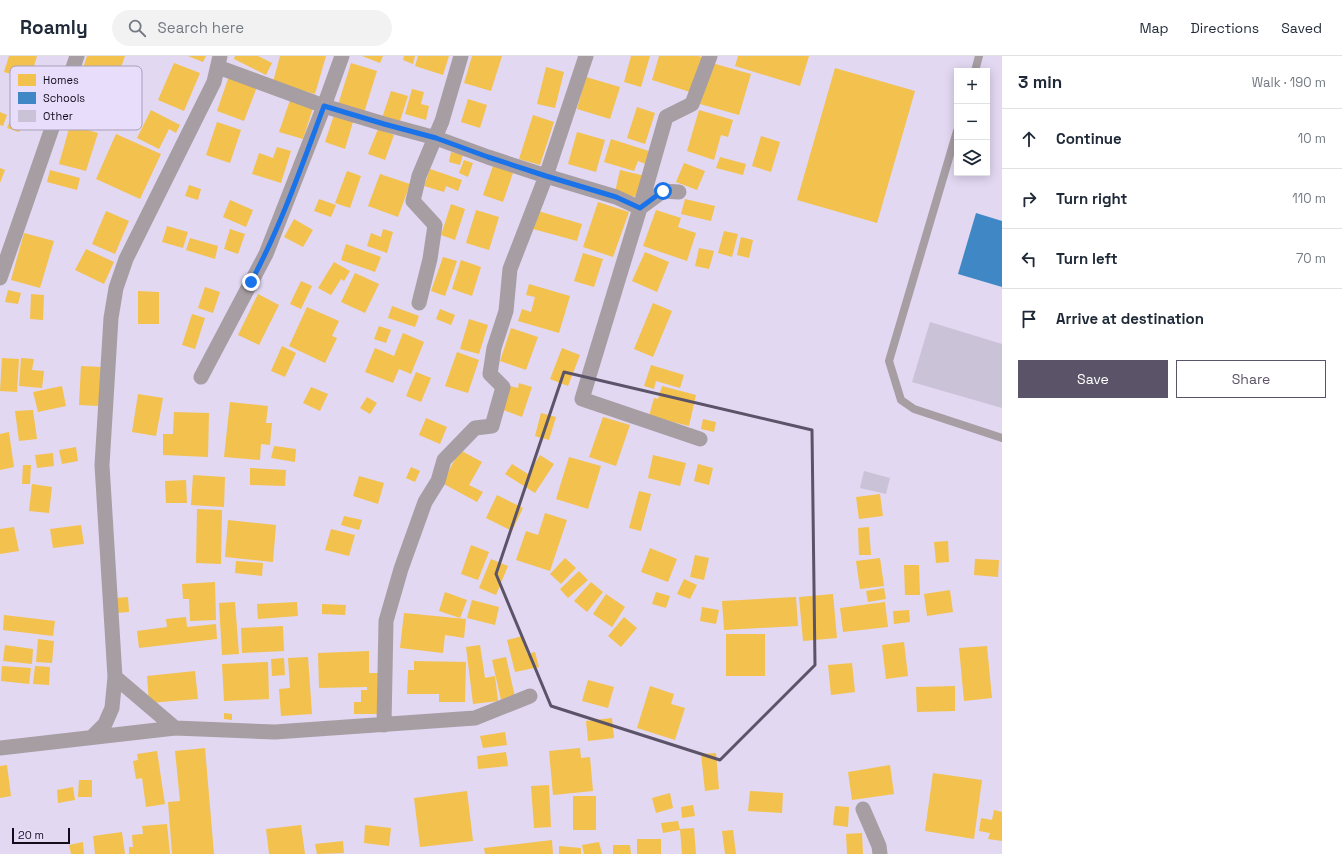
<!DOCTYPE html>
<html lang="en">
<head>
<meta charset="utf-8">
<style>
  :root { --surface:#fff; --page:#f2f2f3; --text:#1f2937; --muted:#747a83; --line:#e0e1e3; --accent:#5b5367 }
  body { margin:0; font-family:"Space Grotesk",sans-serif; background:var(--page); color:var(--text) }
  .controls { position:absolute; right:12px; top:12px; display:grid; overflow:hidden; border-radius:0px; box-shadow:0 2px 10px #0003 }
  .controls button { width:36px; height:36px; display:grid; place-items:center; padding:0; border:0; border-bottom:1px solid var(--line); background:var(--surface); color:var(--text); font:20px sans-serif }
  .scale { position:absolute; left:12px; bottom:10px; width:58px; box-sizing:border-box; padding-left:4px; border:2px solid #120c1c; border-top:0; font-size:11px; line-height:14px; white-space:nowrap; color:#120c1c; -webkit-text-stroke:3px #e8defb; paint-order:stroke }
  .stop { position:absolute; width:12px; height:12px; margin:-9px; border:3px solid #1a73e8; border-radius:50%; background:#fff }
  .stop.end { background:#1a73e8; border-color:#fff; box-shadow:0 1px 4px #0008 }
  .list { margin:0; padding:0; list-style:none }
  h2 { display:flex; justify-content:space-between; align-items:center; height:52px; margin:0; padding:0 16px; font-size:17px }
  h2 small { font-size:13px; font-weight:400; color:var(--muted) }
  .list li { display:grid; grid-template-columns:26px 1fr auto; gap:12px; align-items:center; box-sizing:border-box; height:60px; padding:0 16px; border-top:1px solid var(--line) }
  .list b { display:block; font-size:15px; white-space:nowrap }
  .list em { font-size:13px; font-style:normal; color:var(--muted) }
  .actions { display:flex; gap:8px; padding:12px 16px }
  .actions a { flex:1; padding:9px 0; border:1px solid var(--accent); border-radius:0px; text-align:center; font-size:14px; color:var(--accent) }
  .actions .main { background:var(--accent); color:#fff }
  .icon { flex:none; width:22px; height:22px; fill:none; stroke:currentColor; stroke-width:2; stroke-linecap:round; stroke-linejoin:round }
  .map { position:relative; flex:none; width:1002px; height:798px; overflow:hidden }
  header { display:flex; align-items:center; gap:24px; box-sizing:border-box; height:56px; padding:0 20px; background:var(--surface); border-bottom:1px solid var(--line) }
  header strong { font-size:19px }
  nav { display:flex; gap:22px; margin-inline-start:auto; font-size:14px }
  .search { width:280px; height:36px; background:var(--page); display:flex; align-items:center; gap:10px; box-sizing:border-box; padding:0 14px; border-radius:22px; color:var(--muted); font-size:15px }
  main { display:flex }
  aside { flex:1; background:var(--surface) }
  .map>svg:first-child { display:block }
</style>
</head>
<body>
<header>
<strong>Roamly</strong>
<div class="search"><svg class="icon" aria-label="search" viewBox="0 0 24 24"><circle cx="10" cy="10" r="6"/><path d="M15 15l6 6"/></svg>Search here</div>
<nav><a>Map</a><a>Directions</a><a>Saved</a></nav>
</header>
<main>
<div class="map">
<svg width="1002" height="798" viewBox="0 0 1002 798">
  <rect width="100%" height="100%" fill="#e2d8f2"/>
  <path fill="#f2c14e" d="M9,0H37L30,23L4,16Z
    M87,0H125L117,23L83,12Z
    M188,0H206L203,6Z
    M235,0H258L272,7L266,19L234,3Z
    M280,0H326L315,38L273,26Z
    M362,0H383L380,7Z
    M404,0H415L413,8L403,4Z
    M418,0H449L443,19L415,10Z
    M472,0H502L491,35L464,27Z
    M631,0H650L641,31L624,26Z
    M659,0H698L702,1L690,36L652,24Z
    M738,0H809L800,30L735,10Z
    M174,7L200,17L184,55L158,44Z
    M351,7L377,15L364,57L338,49Z
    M712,7L751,18L739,59L700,48Z
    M546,11L564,16L555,52L537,48Z
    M835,12L915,35L877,167L797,144Z
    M229,20L257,31L244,65L217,55Z
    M586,21L620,31L610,63L577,53Z
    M412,33L424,36L421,48L429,50L426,64L405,58Z
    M391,35L408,40L399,68L382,62Z
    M468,43L487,49L480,72L461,66Z
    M290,44L313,52L303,83L279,76Z
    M16,50L28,54L19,76L7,72Z
    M637,51L655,57L645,88L627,82Z
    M151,54L180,69L176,77L169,73L159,93L137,82Z
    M699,54L733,64L728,81L721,79L714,104L687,95Z
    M0,56L7,59L3,70L0,69Z
    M334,59L353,66L345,93L325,86Z
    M533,59L554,66L540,109L519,103Z
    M217,66L241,74L230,107L206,99Z
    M70,69L98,77L86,115L59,108Z
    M378,73L394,79L385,104L368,98Z
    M577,76L605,84L596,116L568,108Z
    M116,78L161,98L140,143L96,123Z
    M761,80L780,86L771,116L752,110Z
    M611,83L652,96L648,109L638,105L634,115L604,106Z
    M277,91L291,95L281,127L252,118L259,97L273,102Z
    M451,96L463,99L460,109L449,106Z
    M720,101L746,108L743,119L716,112Z
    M464,104L473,107L468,121L459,117Z
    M494,107L514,114L503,146L483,139Z
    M684,107L705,115L697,134L676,126Z
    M0,112L5,114L0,127Z
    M430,113L462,124L458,135L446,130L444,136L424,130Z
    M50,114L80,122L77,134L47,126Z
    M620,114L645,120L640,142L615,136Z
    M347,115L361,120L350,152L335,147Z
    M380,118L410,128L398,161L368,150Z
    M189,129L201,133L198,144L185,140Z
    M319,143L336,149L331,161L314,155Z
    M685,143L715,150L711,165L681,158Z
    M230,144L253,154L246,171L223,161Z
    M598,146L629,156L613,201L583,191Z
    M451,148L465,153L455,184L441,179Z
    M476,154L499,161L489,194L466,187Z
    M656,154L681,162L678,171L696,177L687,205L643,190Z
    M106,155L129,165L115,198L92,188Z
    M538,155L582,168L577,185L533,173Z
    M294,163L313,174L303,191L284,181Z
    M167,170L188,176L183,192L162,186Z
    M230,173L245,178L238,198L224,193Z
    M383,173L393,176L387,197L367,190L371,177L381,181Z
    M724,175L738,178L732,201L718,197Z
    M24,177L54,185L40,232L11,224Z
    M741,181L753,184L749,202L737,199Z
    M190,182L218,190L215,203L186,194Z
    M346,188L381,201L375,216L341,204Z
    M699,192L714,195L709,213L695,210Z
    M86,193L114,206L104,228L75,214Z
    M645,196L669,206L657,236L632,225Z
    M583,197L603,203L594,231L574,225Z
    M443,201L457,205L445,240L431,235Z
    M461,204L481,211L472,240L452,233Z
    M334,206L350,215L344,225L341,223L331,239L318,232Z
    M355,217L379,228L365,257L341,246Z
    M301,225L312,230L301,253L290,248Z
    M529,228L570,240L559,277L518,265L522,253L531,256L535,241L526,239Z
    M205,231L220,236L213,257L198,252Z
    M8,234L21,237L18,248L5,246Z
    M138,235L159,236V268H138Z
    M31,238L44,239L43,264L30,263Z
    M258,238L279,249L259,289L238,279Z
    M653,247L672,255L653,301L634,293Z
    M392,250L419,260L415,271L388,262Z
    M307,251L339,265L332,280L337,282L325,307L289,290Z
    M440,253L455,259L451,269L436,263Z
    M192,258L205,262L195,293L182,289Z
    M469,263L488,269L479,298L460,293Z
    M379,270L391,274L386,287L374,283Z
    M511,272L538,281L526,314L500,305Z
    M403,277L424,286L411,318L399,313L393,327L365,316L375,292L394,300Z
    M282,290L296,297L285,321L271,315Z
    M562,292L580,299L568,330L550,323Z
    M457,296L479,304L468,337L445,330Z
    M2,302L19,303L17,336L0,335Z
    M21,302L34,303L32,314L44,315L42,332L19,330Z
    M651,309L684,319L680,332L656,325L654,333L644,330Z
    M81,310L101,311L99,350L79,349Z
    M416,316L431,322L421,346L406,340Z
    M519,327L532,331L522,361L503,354L510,330L518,332Z
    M62,330L66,350L38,356L33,336Z
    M662,330L696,339L689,370L649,360L654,342L658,343Z
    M311,331L328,338L320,355L303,347Z
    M138,338L163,342L156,380L132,376Z
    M367,341L377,347L370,358L360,352Z
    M230,346L268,350L266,367H272L270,389L261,388L260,404L224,401Z
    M33,354L37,383L19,385L15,355Z
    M174,356L209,357L208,401L163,399V378H173Z
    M541,357L556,361L549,384L535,380Z
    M603,361L630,369L616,410L589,401Z
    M426,362L447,371L440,388L419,379Z
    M703,363L716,366L714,376L701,373Z
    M9,376L14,411L0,414V378Z
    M274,390L296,393L295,406L271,402Z
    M76,391L78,405L62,408L59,394Z
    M460,394L482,406L469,429L483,436L477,446L442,427Z
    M53,397L54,410L37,412L35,399Z
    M540,399L554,408L535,437L505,418L512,408L528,418Z
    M653,399L686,407L680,430L648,422Z
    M569,401L601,410L588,453L556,443Z
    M698,408L713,412L709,429L694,425Z
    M23,409H31L30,428H22Z
    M411,411L420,415L415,426L406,422Z
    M250,412L286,414L285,430L250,429Z
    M193,419L225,421L224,451L191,449Z
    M359,420L384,427L378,448L353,440Z
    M186,424L187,447H166L165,425Z
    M32,428L52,431L49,457L29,455Z
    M639,435L651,438L641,475L629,472Z
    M880,438L883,460L859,463L856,441Z
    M497,439L523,452L512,475L486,462Z
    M197,453L222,454L221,508L196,507Z
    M545,457L567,464L550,515L516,504L526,475L538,479Z
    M344,460L362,464L359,474L341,469Z
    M228,464L276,469L273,506L225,501Z
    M81,469L84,488L53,492L50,473Z
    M14,471L19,495L0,498V473Z
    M869,471L871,499H859L858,472Z
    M331,473L355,479L349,500L325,494Z
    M948,485L949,506L936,507L934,486Z
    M471,489L489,496L478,524L461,518Z
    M650,492L677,503L668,526L641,516Z
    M695,499L709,502L704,524L690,521Z
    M565,502L576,512L561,528L550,518Z
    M880,502L884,530L860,533L856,505Z
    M491,503L508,510L496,539L479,532Z
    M975,503L999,504L998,521L974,519Z
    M236,505L263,507L262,520L235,517Z
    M904,509H919L920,539H905Z
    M579,515L588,524L568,542L560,533Z
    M684,523L697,529L690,543L677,538Z
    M215,526L216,564L190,565L189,543H183L182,528Z
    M591,526L603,536L587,556L574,545Z
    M884,532L886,543L868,546L866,535Z
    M950,534L953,556L927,560L924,538Z
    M445,536L467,544L460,562L439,555Z
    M656,536L670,540L666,552L652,548Z
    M606,538L625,551L612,571L593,558Z
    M833,538L837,582L803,585L799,541Z
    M128,541L129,556L116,557L115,542Z
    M796,541L798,570L724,574L722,545Z
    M472,544L499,551L495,569L467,562Z
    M235,546L239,598L222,599L219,547Z
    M297,546L298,560L258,563L257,548Z
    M885,546L888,571L843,576L840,552Z
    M322,548L346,549L345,559L322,558Z
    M702,551L719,554L716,568L700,565Z
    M909,554L910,566L894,568L893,555Z
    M404,557L466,563L464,582L445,579L443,597L400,592Z
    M4,559L55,565L53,580L3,574Z
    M186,561L187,571L216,568L217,583L139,592L137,575L167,571L166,563Z
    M624,561L637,572L621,591L608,580Z
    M283,570L284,595L242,597L241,572Z
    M726,578H765V620H726Z
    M523,580L527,598L535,596L539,611L515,616L507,584Z
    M38,583L54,585L52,607L36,606Z
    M904,586L908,620L886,623L882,589Z
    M5,589L33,593L32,608L3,605Z
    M480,589L485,622L495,620L498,645L473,648L466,591Z
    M987,590L992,642L964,645L959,592Z
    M369,595V617H382L383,658H354V646H361V634H367V631L319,632L318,597Z
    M308,601L312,658L281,660L279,633L290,632L288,602Z
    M506,601L515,641L501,644L492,604Z
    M284,602L285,619L272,620L271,603Z
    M414,605L466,606L465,646H439V638H407L408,614H414Z
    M268,606L269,643L224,645L222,608Z
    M852,607L855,636L831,639L828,609Z
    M2,610L31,612L29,628L1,625Z
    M35,610L50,611L49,629L33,628Z
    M195,615L198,643L149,647L147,620Z
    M588,624L614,631L608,652L582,645Z
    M650,630L674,638L671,648L685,652L675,684L637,672Z
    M955,630V655L917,656L916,631Z
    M224,657L232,658V664L224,663Z
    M612,662L614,682L588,685L586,665Z
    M505,676L507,689L483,692L480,680Z
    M205,692L214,798H172L168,746L180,745L175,695Z
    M580,692L581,702L590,701L593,735L553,739L549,695Z
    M157,695L165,748L146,751L142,722L136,723L133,705L138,704L137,698Z
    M506,696L508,710L478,713L477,700Z
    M716,697L719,733L705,735L701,698Z
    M7,709L11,740L0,742V710Z
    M890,709L894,738L852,744L848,716Z
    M933,717L982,724L974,783L925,775Z
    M79,724H92V741H78Z
    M549,729L551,771L534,772L531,730Z
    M73,731L75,744L58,747L57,734Z
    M467,735L473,785L420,791L414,742Z
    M750,735L783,737L782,757L748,755Z
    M670,737L673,752L656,757L652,742Z
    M573,740H596V774H573Z
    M693,749L695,760L682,762L681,751Z
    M835,750L849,751L848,771L833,769Z
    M994,754L1002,756V785L988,783L990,777L979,775L981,762L992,764Z
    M678,765L680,774L663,777L661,767Z
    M167,768L170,798H129V791H133L132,779L143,778L142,770Z
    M301,769L305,798H269L266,773Z
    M365,769L391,772L389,790L364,787Z
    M694,772L696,798H682L680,773Z
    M733,774L736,798H725L722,775Z
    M122,776L125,798H95L93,780Z
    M862,777L863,798H847L846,778Z
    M637,783H661V798H637Z
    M552,784L553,798H485L484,792Z
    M343,785L344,797L317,798L315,788Z
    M83,786L84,798H71L69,789Z
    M599,786L602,798H584L582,789Z
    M613,789H630L631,798H613Z
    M559,790L581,792V798H559Z"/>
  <path fill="#3f88c5" d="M976,157L1002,165V231L958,218Z"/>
  <path fill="#cac2d6" d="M930,266L1002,288V352L912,326Z
    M864,415L890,422L886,438L860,432Z"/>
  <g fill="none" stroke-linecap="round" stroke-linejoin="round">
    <path stroke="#a79ea4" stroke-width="8" d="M975,15L979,0
      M957,75L889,305L901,344L914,353L1002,382"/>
    <path stroke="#a79ea4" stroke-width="15" d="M218,11L324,50L384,68L436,82L488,101L546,120L616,141L640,152L663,135L679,136
      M0,222L77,0
      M419,247L430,203L435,169L413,145L419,120L442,65L461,0
      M201,321L266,198L324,50L342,0
      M700,383L582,343L640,152L666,61L692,48L710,0
      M115,621L175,672
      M384,669L386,565L401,513L425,446L438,425L444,404L475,372L492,370L503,331L490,318L494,292L506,255L510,213L546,120L586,0
      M93,680L105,668L112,652L115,621L102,409L111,262L116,232L126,203L214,26L220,0
      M0,692L175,672L275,676L475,662L530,640
      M863,753L879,790L880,798"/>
  </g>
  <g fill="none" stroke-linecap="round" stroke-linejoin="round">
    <path stroke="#1a73e8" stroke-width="5" d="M251,226C281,170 302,109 324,50L384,68L436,82L488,101L546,120L616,141L640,152L663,135"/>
  </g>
  <path fill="none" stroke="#5b5367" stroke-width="3" stroke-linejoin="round" d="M564,316L812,374L815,609L720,704L551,650L496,518Z"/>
  <rect x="10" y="10" width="132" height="64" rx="6" fill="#e8defb" stroke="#a89fb8" stroke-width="1"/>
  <rect x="18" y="18" width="18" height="12" fill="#f2c14e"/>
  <rect x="18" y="36" width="18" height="12" fill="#3f88c5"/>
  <rect x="18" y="54" width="18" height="12" fill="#cac2d6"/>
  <g font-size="11" fill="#120c1c">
    <text x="43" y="28">Homes</text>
    <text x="43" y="46">Schools</text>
    <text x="43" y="64">Other</text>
  </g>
</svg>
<div class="controls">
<button>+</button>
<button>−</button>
<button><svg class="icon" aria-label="layers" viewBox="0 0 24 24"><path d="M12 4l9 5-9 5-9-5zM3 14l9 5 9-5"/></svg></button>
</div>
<div class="scale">20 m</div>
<div class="stop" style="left:663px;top:135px"></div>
<div class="stop end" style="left:251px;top:226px"></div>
</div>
<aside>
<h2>3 min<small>Walk · 190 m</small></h2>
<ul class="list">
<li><svg class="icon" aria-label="ahead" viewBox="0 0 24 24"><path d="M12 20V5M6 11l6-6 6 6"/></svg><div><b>Continue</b></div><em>10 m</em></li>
<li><svg class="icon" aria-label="right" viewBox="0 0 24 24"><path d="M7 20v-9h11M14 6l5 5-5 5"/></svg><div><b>Turn right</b></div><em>110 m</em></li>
<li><svg class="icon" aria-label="left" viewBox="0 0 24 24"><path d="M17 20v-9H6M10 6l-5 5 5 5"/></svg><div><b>Turn left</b></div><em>70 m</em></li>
<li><svg class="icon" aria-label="arrive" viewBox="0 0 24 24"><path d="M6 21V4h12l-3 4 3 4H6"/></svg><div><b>Arrive at destination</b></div></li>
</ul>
<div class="actions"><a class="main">Save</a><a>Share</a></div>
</aside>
</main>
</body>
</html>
